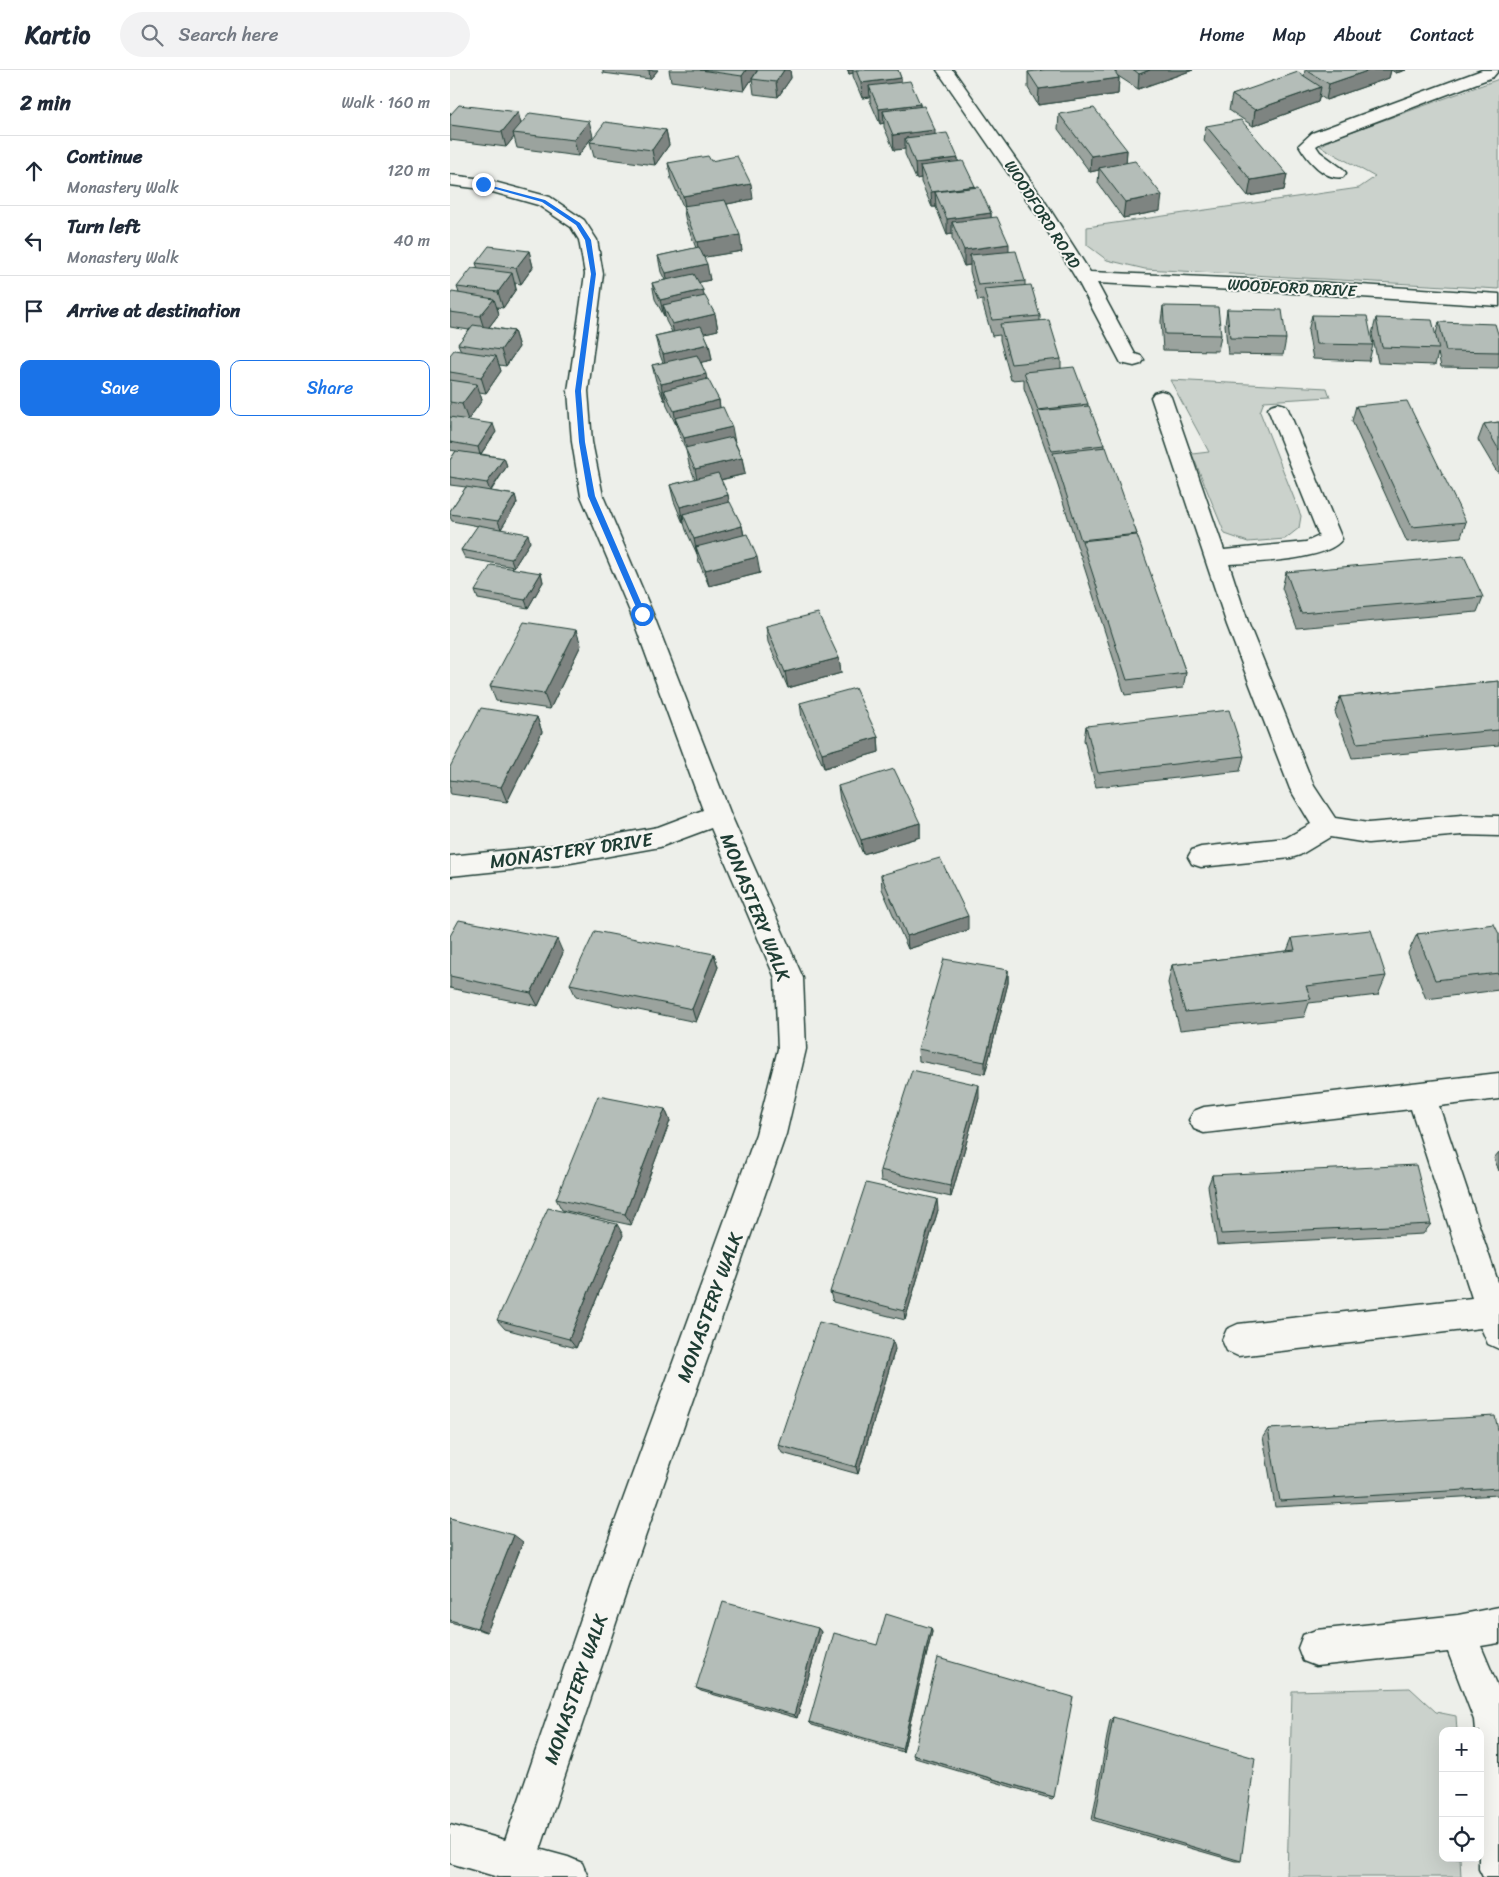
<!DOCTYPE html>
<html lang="en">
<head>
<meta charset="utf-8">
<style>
  :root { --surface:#fff; --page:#f2f2f3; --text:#1f2937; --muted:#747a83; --line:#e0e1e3; --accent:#1a73e8 }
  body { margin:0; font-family:Sriracha,sans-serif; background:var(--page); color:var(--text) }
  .controls { position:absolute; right:15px; bottom:15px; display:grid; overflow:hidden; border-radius:10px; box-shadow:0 5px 20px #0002 }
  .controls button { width:45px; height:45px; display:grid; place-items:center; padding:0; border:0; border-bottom:1px solid var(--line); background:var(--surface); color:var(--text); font:25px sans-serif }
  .stop { position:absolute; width:15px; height:15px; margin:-11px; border:4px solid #1a73e8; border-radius:50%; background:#fff }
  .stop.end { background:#1a73e8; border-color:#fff; box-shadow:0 1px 5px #0008 }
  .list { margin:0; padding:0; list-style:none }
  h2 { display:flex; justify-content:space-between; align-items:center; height:65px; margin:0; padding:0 20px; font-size:21px }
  h2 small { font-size:16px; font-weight:400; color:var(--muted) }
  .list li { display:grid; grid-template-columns:32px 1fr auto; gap:15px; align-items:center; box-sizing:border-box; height:70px; padding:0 20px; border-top:1px solid var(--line) }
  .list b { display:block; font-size:19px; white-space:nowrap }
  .list p { margin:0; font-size:16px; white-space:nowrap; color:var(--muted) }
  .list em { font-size:16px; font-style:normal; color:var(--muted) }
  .actions { display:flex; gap:10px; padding:15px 20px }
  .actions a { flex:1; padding:11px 0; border:1px solid var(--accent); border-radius:10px; text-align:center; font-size:18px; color:var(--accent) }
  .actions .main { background:var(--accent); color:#fff }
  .icon { flex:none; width:28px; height:28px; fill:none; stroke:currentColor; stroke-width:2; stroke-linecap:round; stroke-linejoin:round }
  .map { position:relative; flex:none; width:1049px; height:1807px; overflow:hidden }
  header { display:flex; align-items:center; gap:30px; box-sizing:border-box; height:70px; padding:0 25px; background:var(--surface); border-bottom:1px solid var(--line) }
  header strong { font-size:24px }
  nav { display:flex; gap:28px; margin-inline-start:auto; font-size:18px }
  .search { width:350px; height:45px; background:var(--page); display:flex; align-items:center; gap:12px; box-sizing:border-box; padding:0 18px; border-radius:28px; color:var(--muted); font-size:19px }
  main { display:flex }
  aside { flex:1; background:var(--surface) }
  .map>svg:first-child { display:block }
</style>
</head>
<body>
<header>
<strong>Kartio</strong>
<div class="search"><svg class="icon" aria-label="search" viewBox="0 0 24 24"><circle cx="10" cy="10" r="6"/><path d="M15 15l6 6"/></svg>Search here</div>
<nav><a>Home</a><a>Map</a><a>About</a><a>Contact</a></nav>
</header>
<main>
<aside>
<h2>2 min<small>Walk · 160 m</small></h2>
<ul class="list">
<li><svg class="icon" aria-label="ahead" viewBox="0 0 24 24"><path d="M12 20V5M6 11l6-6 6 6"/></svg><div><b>Continue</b><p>Monastery Walk</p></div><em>120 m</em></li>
<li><svg class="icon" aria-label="left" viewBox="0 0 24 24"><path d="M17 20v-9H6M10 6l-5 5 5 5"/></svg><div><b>Turn left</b><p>Monastery Walk</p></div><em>40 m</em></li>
<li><svg class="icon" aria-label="arrive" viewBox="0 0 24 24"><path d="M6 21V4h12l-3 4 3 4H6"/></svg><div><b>Arrive at destination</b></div></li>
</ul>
<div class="actions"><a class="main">Save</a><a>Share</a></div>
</aside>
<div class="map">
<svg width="1049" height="1807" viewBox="0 0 1049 1807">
  <rect width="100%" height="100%" fill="#edefea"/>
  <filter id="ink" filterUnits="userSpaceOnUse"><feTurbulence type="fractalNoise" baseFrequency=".02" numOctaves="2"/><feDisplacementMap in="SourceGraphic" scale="10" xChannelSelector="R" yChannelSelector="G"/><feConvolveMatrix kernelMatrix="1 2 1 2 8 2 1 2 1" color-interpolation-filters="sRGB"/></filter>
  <g filter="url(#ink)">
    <path fill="#cbd2cc" stroke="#758880" d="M1049,9V219L695,199L657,190L637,175V157L909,118L925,107L870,76L886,67Z
      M720,310L877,318L880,327L814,331L810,342L851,446L849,458L835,469L798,472L775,464L742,384L759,382Z
      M960,1618L986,1642L1006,1646L1007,1661H993V1788H1010L1011,1807H837L842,1621Z"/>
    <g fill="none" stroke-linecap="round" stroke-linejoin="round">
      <g stroke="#1f3d34" stroke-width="3">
        <path id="minor" d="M487,0H503L592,127L640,202L865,212L1049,224V236L865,224L647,213L685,284L691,286L694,290L691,294L684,296L671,293L630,215L592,152Z
          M1032,0H1049L1043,7L874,71L866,76L870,82L893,99L896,103L893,107C875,111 857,89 849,75L862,63Z
          M0,105L33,109L100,127L134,150L147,170L153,204L138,321L142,372L153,426L203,544L281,745L353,908L356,979L336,1064L186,1493L81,1807H53L47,1794L150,1493L306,1064L328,979L325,908L261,758L210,777L109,795L0,806V786L109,775L208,757L253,740L181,544L131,426L122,372L118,321L135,204L129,170L121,157L88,135L32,119L0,115Z
          M711,321L718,323L721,327L774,480L856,472L869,466L818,339L821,335L828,333L835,335L838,339L892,469C878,491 804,492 779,494L799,555L864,716L885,748L918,753L1012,745L1049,746V766L1012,765L918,773L880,767L850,785L841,788L751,797L742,794L738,787L742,780L751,777L836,768L861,754L840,719L777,555L701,327L704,323Z
          M1049,1003V1029L989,1036L1049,1215V1279L1038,1274L1031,1258L788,1286L777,1281L772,1270L777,1259L788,1254L1022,1228L961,1039L754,1063L744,1059L739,1050L744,1041L754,1037Z
          M1049,1537V1573L1031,1576L1049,1619V1807H1033L1029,1799V1788L1030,1661H1025L1024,1650L998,1582L866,1596L853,1591L848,1578L853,1565L866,1560L1008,1545Z"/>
      </g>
      <g stroke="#1f3d34" stroke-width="3">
        <path id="tertiary" d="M0,1755L118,1787L132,1793L138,1807H48L0,1793Z"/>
      </g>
      <use href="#minor" fill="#f6f6f2" fill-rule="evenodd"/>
      <use href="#tertiary" fill="#f6f6f2" fill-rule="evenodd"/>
    </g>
    <path fill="#9ba39e" stroke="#1f3d34" d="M153,0H208L200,9L153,3Z
      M219,0H307V1L308,0H340L341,8L328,27L304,24L302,9L294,21L221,11Z
      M397,0H448L451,8V12L470,34V37L485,65L508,88V92L541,143V147L575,211V215L590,246V251L611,289V298L638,334V336L654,375V378L687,464L686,465L736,603L733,618L675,625L631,487V485H630L602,397L574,318V309L561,310L550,270V265L542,266L533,235V230L528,231L520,201V195L514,196L502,168V164L497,165L486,137H482L471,112V108L466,109L455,84V79L444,80L434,57V53L430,54L420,31V27L412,28L403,6V3L399,4Z
      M666,0H743L688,19L668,6L669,8L668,24L588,35L578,18V2L666,3Z
      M855,0H956L946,3L941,0L939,8L876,30L870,26L868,32L803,56L779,40L782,25L854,6Z
      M0,42L1,44L71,54L143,66L128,86L67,78L64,67L56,77L0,70Z
      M609,44L677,80L676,93L710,141L673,148L648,113L649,100L640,102L608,59Z
      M756,56L837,104L834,120L798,126L754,71Z
      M216,60L219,75L205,95L144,87L140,72Z
      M261,91L303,129L277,134L292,181L254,187L260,210L249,212L254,226L265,244L268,260L254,263L259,274L262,290L251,292L257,310L269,330L270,338L292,388L295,404L271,410L278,425L279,432L292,456L294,465L310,503L259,516L249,492L247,484L236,460L234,453H233L224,431L220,415L245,409L239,394L236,380L229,364L227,357L217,336L216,330H214L206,311L202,295L213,293L209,282L205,266L222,262L216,251L215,245L214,246L205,229L202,213L215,210L211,202L208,186L246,178L236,152L233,136L221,109L218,93Z
      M79,181L83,197L71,214L65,213L66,219L53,238L47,237L49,244L39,257L64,261L69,277L56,296L49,295L51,301L36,323L29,322L32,330L18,350L46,362L31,384L54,388L57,396L41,421L65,425L67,433L51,459L80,472L64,497L15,488L11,480L28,456L2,451L0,447V441L16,417L0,415V390L6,381L0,380V285L11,281L8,274L19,260L0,257V225L9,223L7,217L28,199L26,193Z
      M713,236L771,265L768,281L713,280L711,251Z
      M777,239L836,269L833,285L778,284L775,255Z
      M862,245L923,275L919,291L863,289L858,261Z
      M926,248L986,264L989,252L1049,267V295L1048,298L991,297L988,283L985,295L928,293L922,264Z
      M906,336L1016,452L1011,467L957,472L902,351Z
      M1049,352V402H1047L1028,370L1034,354Z
      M836,502L1033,527L1027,542L847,558L832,518Z
      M91,503L93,512L78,538L28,529L25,521Z
      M316,556L389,588L391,603L338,618L318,572Z
      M131,575L100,639L46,631L40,616Z
      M1049,611V675L902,688L885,642L890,627Z
      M350,633L428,667L429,682L374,698L352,648Z
      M87,647L92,662L57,732L1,724L0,722V697Z
      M636,656L794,686L790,701L646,717L634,670Z
      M388,716L470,753V767L413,784L390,730Z
      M431,805L518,860L458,879L432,819Z
      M967,864H1049V920L976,929L958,883Z
      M0,866L113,883L88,936L0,918Z
      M842,868L936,906L928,925L859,933L854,947L730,960L718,913L722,895L837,881Z
      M264,884L268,897L246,952L126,927L120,914Z
      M558,900V913L535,1004L469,991L468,979Z
      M529,1028L501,1127L431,1111L430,1100Z
      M215,1039L220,1051L181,1155L112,1140L106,1129Z
      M1049,1082V1101L1044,1088Z
      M762,1105L981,1154L973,1164L767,1175L758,1116Z
      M488,1140L455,1250L383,1232L380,1222Z
      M173,1165L126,1278L55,1259L47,1250Z
      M445,1279L408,1404L332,1383L328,1375Z
      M818,1359L1049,1364V1425L825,1437L813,1367Z
      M0,1448L73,1472L37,1562L0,1552Z
      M368,1558L371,1562L347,1648L251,1621L246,1618Z
      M481,1558L482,1562L453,1682L362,1655L359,1652L427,1575Z
      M663,1647L791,1791H785L642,1750L660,1650Z
      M463,1685L604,1727L602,1729L465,1688Z"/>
    <path fill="#7e8481" stroke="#1f3d34" d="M199,0H208L200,9Z
      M296,0H307V1L294,21L292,6Z
      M334,0H340L341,8L328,27L326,12Z
      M398,0H403V3L399,4Z
      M700,0H743L688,19L689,4Z
      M920,0H941L939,8L876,30L879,14Z
      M946,0H956L946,3Z
      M451,8L452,23L419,16L420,27L412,28L411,13Z
      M669,8L668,24L588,35L589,19Z
      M871,17L868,32L803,56L805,40Z
      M470,34V49L433,41L434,53L430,54L429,39Z
      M68,42L72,58L63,63L64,67L56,77L52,62Z
      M139,51L143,66L128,86L124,70Z
      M216,60L219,75L205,95L202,80Z
      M485,60V75L455,68V79L444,80L443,65Z
      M677,80L676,95L649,98V100L640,102L641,86Z
      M508,88V103L470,96L471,108L466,109L465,93Z
      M837,104L834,120L798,126L801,110Z
      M301,114L303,129L236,142L233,126Z
      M525,116V132L485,122L486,137H482L481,122Z
      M712,125L710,141L673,148L675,132Z
      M541,143V159L502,152V164L497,165V149Z
      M290,165L292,181L250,188L247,172Z
      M559,174V190L520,185V195L514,196V180Z
      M79,181L83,197L71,214L66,198Z
      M257,194L260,210L219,219L216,203Z
      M62,203L66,219L53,238L48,222Z
      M253,220L256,236L213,235L215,245L214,246L210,230Z
      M44,229L49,244L35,262L30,246Z
      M265,244L268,260L225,270L222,254Z
      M64,261L69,277L56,296L51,280Z
      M259,274L262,290L216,300L213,284Z
      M46,286L51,301L36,323L31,307Z
      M256,304L259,320H214L216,330H214L211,314Z
      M27,314L32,330L18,350L12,334Z
      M269,330L271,346L225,348L227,357L224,341Z
      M43,354L46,362L30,385L28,377Z
      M282,357L285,373L237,381L234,368Z
      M54,388L57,396L40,421L37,413Z
      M292,388L295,404L248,415L245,399Z
      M65,425L67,433L51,459L48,451Z
      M278,425L281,441L233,444L234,453H233L230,437Z
      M292,456L295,472L246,477L247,484L244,469Z
      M78,464L80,472L64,497L61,489Z
      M307,487L310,503L259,516L255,500Z
      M91,503L93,512L78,538L75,530Z
      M126,560L131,575L100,639L94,624Z
      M389,588L391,603L338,618L335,602Z
      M87,647L92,662L57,732L51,717Z
      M428,667L429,682L374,698L372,683Z
      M470,753V767L413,784L411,770Z
      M518,846V860L458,879L457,866Z
      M107,869L113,883L88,936L81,923Z
      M264,884L268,897L246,952L242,939Z
      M558,900V913L535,1004V992Z
      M529,1015V1028L501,1127L500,1116Z
      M215,1039L220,1051L181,1155L175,1144Z
      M487,1129L488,1140L455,1250L454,1241Z
      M167,1154L173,1165L126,1278L119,1269Z
      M443,1270L445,1279L408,1404L406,1397Z
      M64,1465L73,1472L37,1562L27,1558Z
      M368,1558L371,1562L347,1648L344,1645Z
      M481,1558L482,1562L453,1682L452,1679Z"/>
    <path fill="#b4bdb8" stroke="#1f3d34" d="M250,0H296L292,6Z
      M308,0H334L326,12L302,9Z
      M406,0H448L451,8L411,13Z
      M595,0H664L669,8L589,19L578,2Z
      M684,0H700L689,4Z
      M856,0H920L879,14Z
      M848,2L871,17L805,40L782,25Z
      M460,11L470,34L429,39L419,16Z
      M9,35L68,42L52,62L0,55V45Z
      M474,36L485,60L443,65L433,41Z
      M644,38L677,80L641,86L609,44Z
      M80,43L139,51L124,70L63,63Z
      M791,50L837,104L801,110L756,56Z
      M155,52L216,60L202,80L140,72Z
      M497,63L508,88L465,93L455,68Z
      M258,86L261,91L287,86L301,114L233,126L218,93Z
      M513,91L525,116L481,122L470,96Z
      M685,91L712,125L675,132L649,98Z
      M529,117L541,143L497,149L485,122Z
      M275,130L290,165L247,172L233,136Z
      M547,147L559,174L514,180L502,152Z
      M39,176L79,181L66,198L26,193Z
      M249,177L257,194L216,203L208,186Z
      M566,181L575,211L528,215L520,185Z
      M22,198L62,203L48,222L7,217Z
      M244,204L253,220L210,230L202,213Z
      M581,215L590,246L542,250L534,219Z
      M2,222L44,229L30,246L0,242V225Z
      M255,226L265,244L222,254L213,235Z
      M713,236L768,237L771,265L715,264Z
      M777,239L832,240L836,269L780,268Z
      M862,245L917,246L923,275L866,274Z
      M926,248L982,250L989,279L932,277Z
      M599,250L611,289L561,294L550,254Z
      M989,252L1045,254L1049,267V282L996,281Z
      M23,255L64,261L51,280L8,274Z
      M251,256L259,274L213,284L205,266Z
      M4,280L46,286L31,307L0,302V285Z
      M247,285L256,304L211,314L202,295Z
      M624,297L638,334L588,340L574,302Z
      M258,309L269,330L224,341L214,320Z
      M0,310L27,314L12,334L0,332Z
      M957,331L1016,452L962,457L906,336Z
      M639,336L654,375L602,381L588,341Z
      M273,337L282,357L234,368L225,348Z
      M0,347L43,354L28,377L0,372Z
      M1049,352V380L1034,354Z
      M282,367L292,388L245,399L235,378Z
      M656,377L687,464L631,470L603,383Z
      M6,381L54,388L37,413L0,407V390Z
      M268,403L278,425L230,437L220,415Z
      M16,417L65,425L48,451L0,444V441Z
      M280,432L292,456L244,469L233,444Z
      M28,455L78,464L61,489L11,480Z
      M297,464L307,487L255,500L246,477Z
      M687,465L736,603L677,610L632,471Z
      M1014,486L1033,527L851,543L836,502Z
      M41,495L91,503L75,530L25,521Z
      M368,543L389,588L335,602L316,556Z
      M74,552L126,560L94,624L40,616Z
      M1049,611V660L907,673L890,627Z
      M405,618L428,667L372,683L350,633Z
      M31,638L87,647L51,717L0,710V697Z
      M779,640L794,686L648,703L636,656Z
      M444,699L470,753L411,770L388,716Z
      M490,788L518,846L457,866L431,805Z
      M9,850L107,869L81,923L0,906V866Z
      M1044,854L1049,864V903L985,910L967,864Z
      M921,860L936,906L856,916L861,929L735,942L722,895L845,880L842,868Z
      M145,861L264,884L242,939L120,914Z
      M494,889L558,900L535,992L468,979Z
      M462,1000L529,1015L500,1116L430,1100Z
      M148,1026L215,1039L175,1144L106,1129Z
      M966,1095L981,1154L771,1164L762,1105Z
      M416,1113L487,1129L454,1241L380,1222Z
      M98,1138L167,1154L119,1269L47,1250Z
      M369,1252L443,1270L406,1397L328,1375Z
      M1045,1346L1049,1364V1418L830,1431L818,1359Z
      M0,1448L64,1465L27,1558L0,1550Z
      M273,1532L368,1558L344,1645L246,1618Z
      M436,1544L481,1558L452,1679L359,1652L384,1563L427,1575Z
      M488,1588L623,1627L604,1727L463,1685Z
      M663,1647L805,1688L791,1791L645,1748Z"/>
  </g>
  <path fill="#1a73e8" d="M31,113L95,130L130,153L141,170L146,204L131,321L135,372L145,426L196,544L195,546L189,544L138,426L129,372L125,321L141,204L135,170L126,155L92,132L31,115Z"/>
  <g text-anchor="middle" stroke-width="4" stroke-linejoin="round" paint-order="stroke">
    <g font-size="16" fill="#1f3d34" stroke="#f6f6f2">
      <text transform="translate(593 144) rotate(57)" y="6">WOODFORD ROAD</text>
      <text transform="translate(842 217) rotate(3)" y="6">WOODFORD DRIVE</text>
    </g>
    <g font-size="19" fill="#1f3d34" stroke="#f6f6f2">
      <text transform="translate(121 780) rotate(-8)" y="7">MONASTERY DRIVE</text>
      <text transform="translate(306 837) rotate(68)" y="7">MONASTERY WALK</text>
      <text transform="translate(259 1237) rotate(-70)" y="7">MONASTERY WALK</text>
      <text transform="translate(125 1619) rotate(-71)" y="7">MONASTERY WALK</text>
    </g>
  </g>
</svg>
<div class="controls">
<button>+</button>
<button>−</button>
<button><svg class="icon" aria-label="locate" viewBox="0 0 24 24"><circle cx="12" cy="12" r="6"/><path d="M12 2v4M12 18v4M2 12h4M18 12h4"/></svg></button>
</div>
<div class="stop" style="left:192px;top:544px"></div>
<div class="stop end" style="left:33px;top:114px"></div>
</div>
</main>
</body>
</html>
